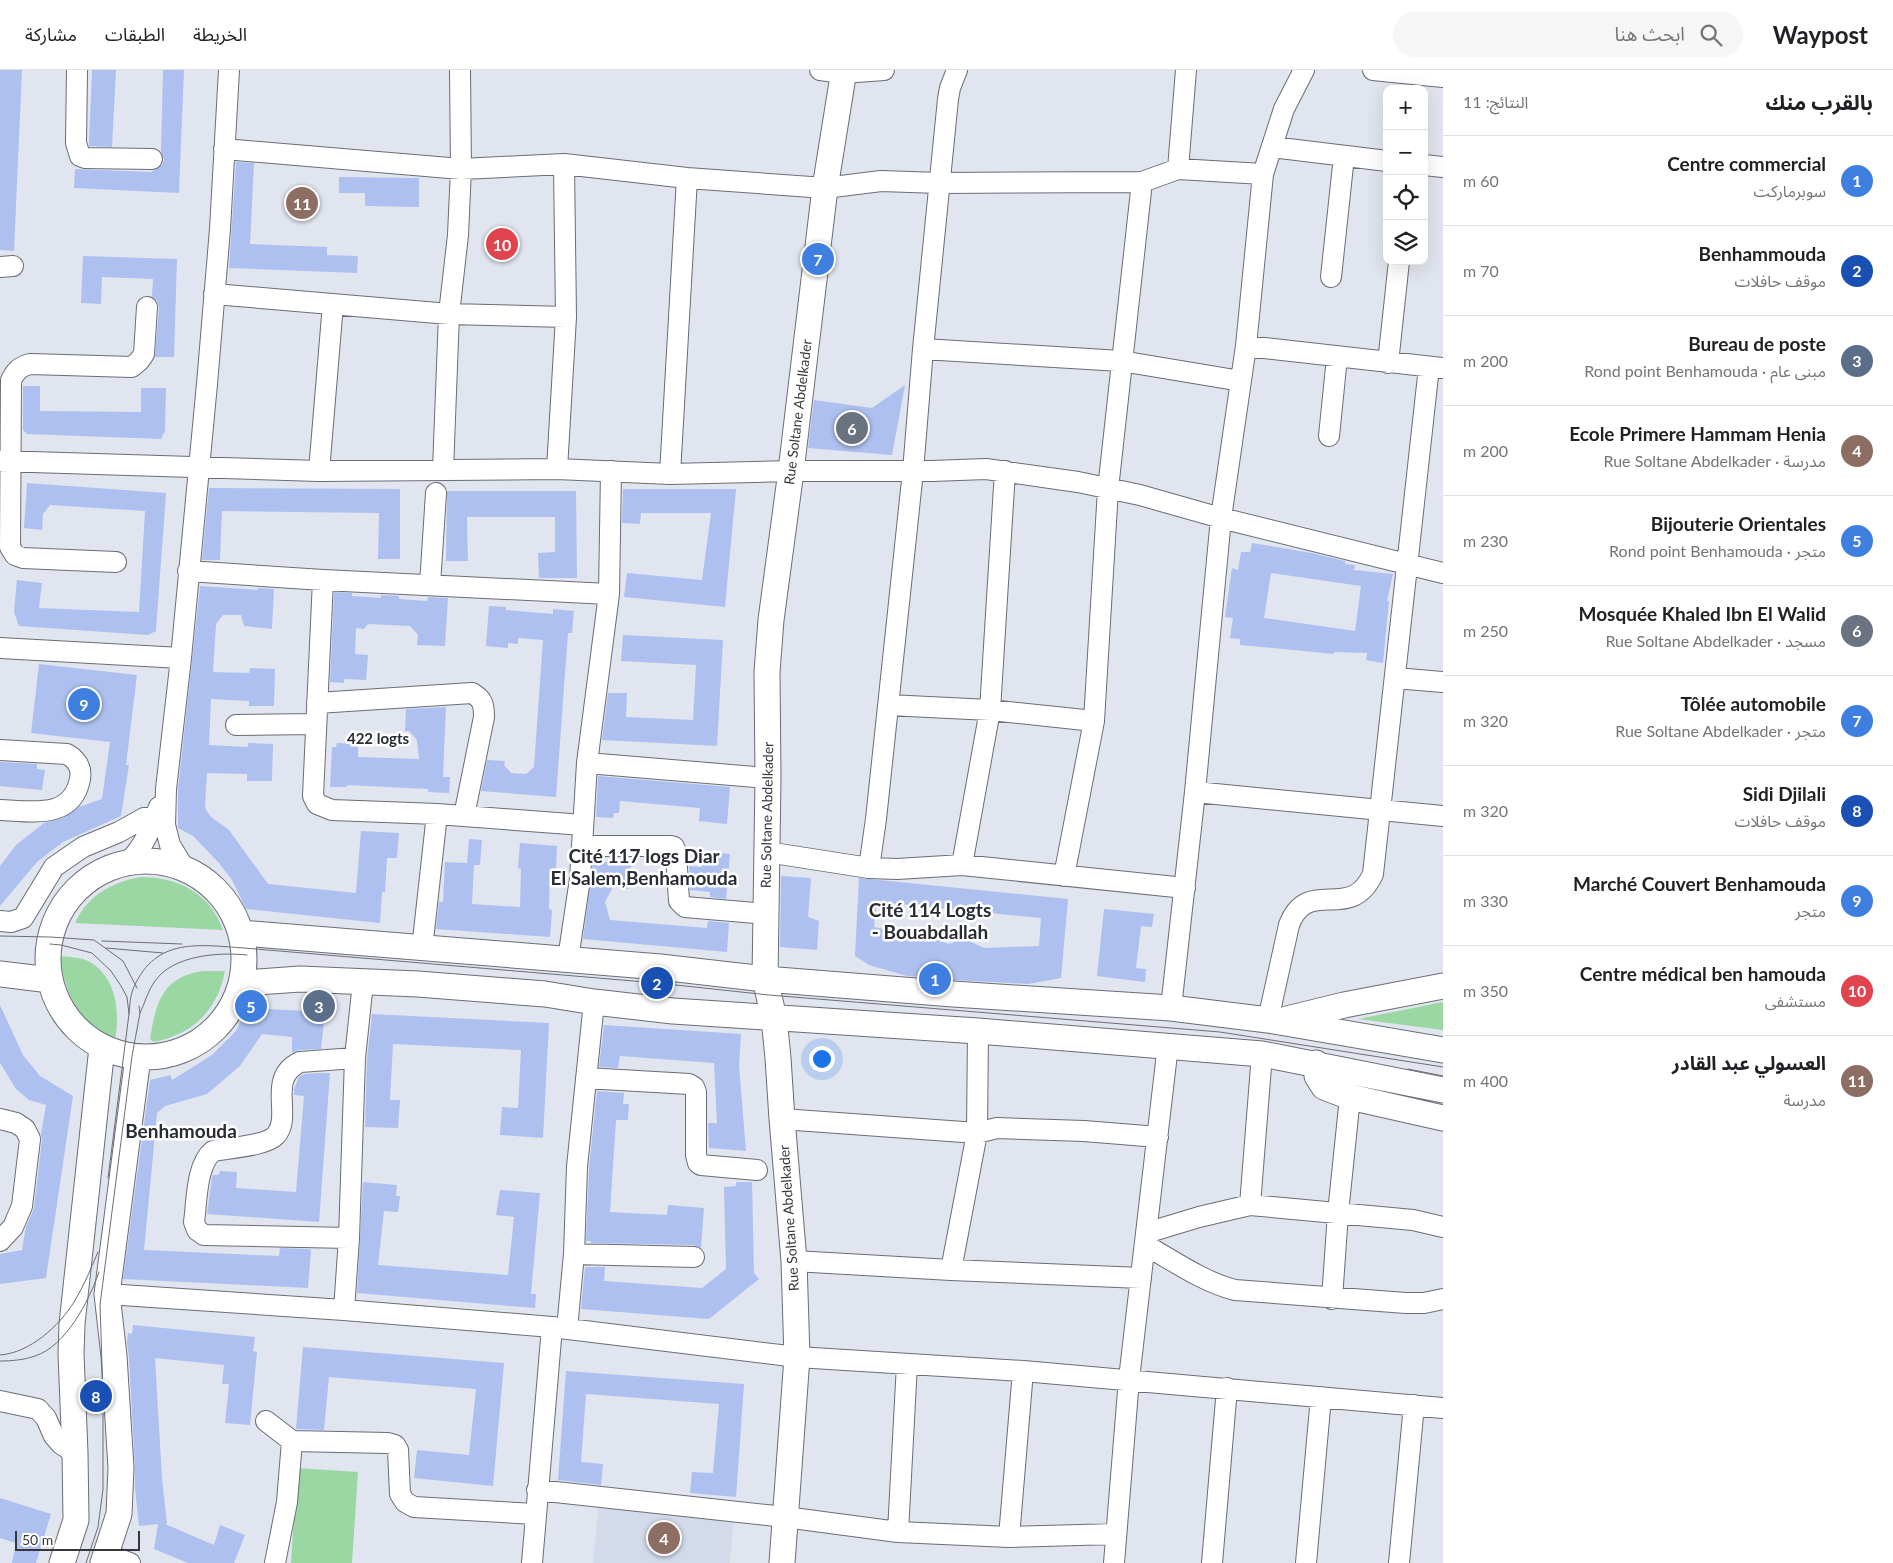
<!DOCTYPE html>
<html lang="ar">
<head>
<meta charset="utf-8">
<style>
  :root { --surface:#fff; --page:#f6f6f6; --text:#202124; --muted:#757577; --line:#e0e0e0; --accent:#db2777 }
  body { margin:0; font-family:Lato,"Noto Sans Arabic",sans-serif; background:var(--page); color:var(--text); direction:rtl }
  .controls { position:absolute; right:15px; top:15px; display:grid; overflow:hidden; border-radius:10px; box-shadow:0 5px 20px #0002 }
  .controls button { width:45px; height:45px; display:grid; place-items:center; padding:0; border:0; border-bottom:1px solid var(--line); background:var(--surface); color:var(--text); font:25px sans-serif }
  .scale { position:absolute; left:15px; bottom:12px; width:125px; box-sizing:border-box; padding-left:5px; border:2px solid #36373b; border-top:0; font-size:14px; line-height:18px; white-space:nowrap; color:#36373b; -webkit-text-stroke:4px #fff; paint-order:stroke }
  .you { position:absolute; left:821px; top:988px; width:18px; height:18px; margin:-12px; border:4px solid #fff; border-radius:50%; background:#1a73e8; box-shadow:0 0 0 8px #1a73e833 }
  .badge { display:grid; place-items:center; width:32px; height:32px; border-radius:50%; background:var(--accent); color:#fff; font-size:16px; font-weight:700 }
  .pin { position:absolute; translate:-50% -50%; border:2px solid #fff; box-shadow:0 1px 5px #0006 }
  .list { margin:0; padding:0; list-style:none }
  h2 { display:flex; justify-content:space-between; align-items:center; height:65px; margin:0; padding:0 20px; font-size:21px }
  h2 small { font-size:16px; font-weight:400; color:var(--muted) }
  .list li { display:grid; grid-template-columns:32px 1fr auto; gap:15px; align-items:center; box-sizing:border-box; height:90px; padding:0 20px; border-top:1px solid var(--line) }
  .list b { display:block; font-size:19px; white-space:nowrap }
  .list p { margin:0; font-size:16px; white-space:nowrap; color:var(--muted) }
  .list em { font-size:16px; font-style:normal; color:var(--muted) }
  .icon { flex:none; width:28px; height:28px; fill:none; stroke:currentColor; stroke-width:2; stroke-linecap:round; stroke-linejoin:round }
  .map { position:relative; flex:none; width:1443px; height:1493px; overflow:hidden; direction:ltr }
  header { display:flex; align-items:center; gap:30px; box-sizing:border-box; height:70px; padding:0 25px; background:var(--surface); border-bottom:1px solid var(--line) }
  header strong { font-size:24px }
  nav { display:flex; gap:28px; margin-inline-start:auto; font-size:18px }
  .search { width:350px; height:45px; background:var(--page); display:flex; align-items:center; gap:12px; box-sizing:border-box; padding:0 18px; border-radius:28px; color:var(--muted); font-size:19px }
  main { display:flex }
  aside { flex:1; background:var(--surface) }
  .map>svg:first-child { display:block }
</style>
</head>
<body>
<header>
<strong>Waypost</strong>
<div class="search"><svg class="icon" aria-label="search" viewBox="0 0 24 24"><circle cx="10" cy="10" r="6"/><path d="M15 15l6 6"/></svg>ابحث هنا</div>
<nav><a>الخريطة</a><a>الطبقات</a><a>مشاركة</a></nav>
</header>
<main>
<aside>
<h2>بالقرب منك<small>النتائج: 11</small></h2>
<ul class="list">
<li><span class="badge" style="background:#3f7fe0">1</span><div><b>Centre commercial</b><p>سوبرماركت</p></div><em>60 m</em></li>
<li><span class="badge" style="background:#1a4fb4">2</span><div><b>Benhammouda</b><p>موقف حافلات</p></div><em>70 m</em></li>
<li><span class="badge" style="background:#5c6f8a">3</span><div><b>Bureau de poste</b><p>مبنى عام · Rond point Benhamouda</p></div><em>200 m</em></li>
<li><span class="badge" style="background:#8d6e63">4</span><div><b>Ecole Primere Hammam Henia</b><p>مدرسة · Rue Soltane Abdelkader</p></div><em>200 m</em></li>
<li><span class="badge" style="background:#3f7fe0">5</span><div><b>Bijouterie Orientales</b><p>متجر · Rond point Benhamouda</p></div><em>230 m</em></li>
<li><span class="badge" style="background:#6b7280">6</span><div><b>Mosquée Khaled Ibn El Walid</b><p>مسجد · Rue Soltane Abdelkader</p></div><em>250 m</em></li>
<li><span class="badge" style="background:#3f7fe0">7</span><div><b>Tôlée automobile</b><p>متجر · Rue Soltane Abdelkader</p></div><em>320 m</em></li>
<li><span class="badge" style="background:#1a4fb4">8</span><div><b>Sidi Djilali</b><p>موقف حافلات</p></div><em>320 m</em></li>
<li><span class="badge" style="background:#3f7fe0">9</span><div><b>Marché Couvert Benhamouda</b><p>متجر</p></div><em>330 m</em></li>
<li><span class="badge" style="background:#e0444e">10</span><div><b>Centre médical ben hamouda</b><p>مستشفى</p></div><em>350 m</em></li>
<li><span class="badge" style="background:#8d6e63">11</span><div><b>العسولي عبد القادر</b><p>مدرسة</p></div><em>400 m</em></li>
</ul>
</aside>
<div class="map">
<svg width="1443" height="1493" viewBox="0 0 1443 1493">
  <rect width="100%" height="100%" fill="#e1e5ef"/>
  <path fill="#d3daea" d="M599,1430L734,1443L730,1493H593Z"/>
  <path fill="#9bd7a2" d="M140,807C178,807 210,823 223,860L75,853C88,825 111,813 140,807Z
    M59,886C69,887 81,887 90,892C117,908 120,943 115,970C78,952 66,925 59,886Z
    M203,901H225C217,941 193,964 154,972L150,969C156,933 162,907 203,901Z
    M1443,932V960L1358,949Z
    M297,1398L358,1402L352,1493H291Z"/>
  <path fill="#adc0f0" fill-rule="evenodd" d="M0,0H22L14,181L0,180Z
    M92,0H116L112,77L89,76V74Z
    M163,0H184L179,123L74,118L75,99L151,102L162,95L164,90L161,82Z
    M236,92L254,93L250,174L327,177V185L358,186L357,203L229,198Z
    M339,107L419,108V137L365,136V123H339Z
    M83,186L177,189L174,287H155L159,238L157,231L152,227L153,209L102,207L101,234L81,233Z
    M905,315L892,385L808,378L814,330L872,338Z
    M23,316H40V341L141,342V318H166L165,361L161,369L27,364L23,360Z
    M27,413L166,423L156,561L148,565L19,556L14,542L17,510L42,513L39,538L139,542L145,441L50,435L43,444L42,460L24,458Z
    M209,418L400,419V489H378L379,443L222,441L220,490H202Z
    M623,419H736L725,537L624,527L627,503L702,510L711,443H641L640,454L622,453Z
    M447,421H576L577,508H539L538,483L555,482V447H467L468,491H446Z
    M1252,473L1312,483L1345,491V494L1355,495L1354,500L1393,504L1387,531H1389L1383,593L1366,590L1367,583L1334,582V584L1240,575V569L1230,568L1233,548L1225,547L1232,498L1238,500L1241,482H1250ZM1271,503L1361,516L1355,561L1264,548Z
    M200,516L258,520V518L274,519L272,559L244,556L241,545H223L216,554L213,602L249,603L250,598L275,599L274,636H249V631L211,629L209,675L248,677V673L273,674L272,711H247V704L207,703L205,738L211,747L229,760L268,814L356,823L361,761L399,763L397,788H387L385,822H382L380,853L246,839L232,810L219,793L193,766L178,758V720Z
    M334,522L352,523V526L381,528V525L399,526V529L427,531L428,527L448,528L445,576L417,575L418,565L410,556L368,554L364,559L356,558L355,584L368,585L366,610L344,609V613L330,612Z
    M489,536L506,537V540L553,544V539L574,541L572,563H568L556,727L481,721L487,690L505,691L504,695L511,703L526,704L534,697L543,570L518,568V574L508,573V578L486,576Z
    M623,565L723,570L717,676L602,670L608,623H627L626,647L693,650L696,595L621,591Z
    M39,594L137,605L126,695H129L121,746L63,772L37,792L0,836V796L16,775L44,753L63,748L79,737L102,729L110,672L31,663Z
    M446,637L443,707H450L449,723L428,722V719L347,715V717H330L332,677H336L337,673L358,674V687L419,689L417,670L409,661H405L406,639Z
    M0,692L37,694V699L45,700L42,720L0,716Z
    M598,706L730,717L727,754L699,751L700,738L620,731L619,743H614L613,748L596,747Z
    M469,769L482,770L480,795H474L472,834L520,837L521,799L518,798L520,773L557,776L556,801L550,800L549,839L552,840L550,867L436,859L439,832H443L445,792L467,793Z
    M704,781L730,784L726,829L710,827V822L690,820L689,796L702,797Z
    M593,791L631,794L629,819L613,817L605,832L610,850L707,858L708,851L729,853L727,882L583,869Z
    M781,806L811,808L808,847L819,851L817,880L780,877Z
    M859,808L1068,829L1061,908L1028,914L954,910L948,909L941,905L931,908L907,906L869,895L855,886ZM877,832L1041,848L1039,876L984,878L963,868L949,874L935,869L874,857Z
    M1104,839L1154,844L1152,857L1141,856L1136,898L1146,899L1145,912L1097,906Z
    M0,935L23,985L40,1006L73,1026L46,1208L0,1214V1184L22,1180L26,1157L34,1138L42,1070L41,1064L46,1035L29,1030L16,1019L0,993Z
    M233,937L325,942L321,979L299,980L292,983V967L262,964L240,996L207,1024L165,1036L157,1043L144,1180L279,1186L280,1178L309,1179L311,1180L308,1218L123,1209L150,1010L170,1005L172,1010L212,985L236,961L242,947Z
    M372,944L549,953L543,1068L500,1065L502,1037L518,1038L521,980L393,974L390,1030H400L398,1058L365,1057L367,989Z
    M604,955L741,964L739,996L746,1081L709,1078L708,1053H717L714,993L620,986L618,998L599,997Z
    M319,1003H330L319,1152L207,1144L212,1107L213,1105H219L220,1101L237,1102L236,1118L296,1122L304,1026L294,1025V1019L299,1007L304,1004Z
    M597,1021L624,1023L623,1034H629L628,1050H616L610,1142L667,1145L668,1135L704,1138L701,1178L694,1175L591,1173V1171H586L589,1098Z
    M363,1112L397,1115L396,1126H400L398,1142L384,1141L378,1195L508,1205L514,1147L496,1145L500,1120L540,1123L531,1224H536L535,1238L357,1223Z
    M736,1112H752L754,1203L759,1209L709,1249L581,1239L585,1197H605L604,1211L702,1218L726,1199L724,1117L736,1116Z
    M133,1255L255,1267L253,1281L257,1282L250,1355L225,1353L229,1314H222L224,1295L155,1288L162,1408L167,1454H165L214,1475L220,1455L245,1465L234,1493H188L154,1479L158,1454L139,1456L135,1418V1397L129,1288L127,1272L128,1263L132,1264Z
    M303,1277L504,1293L493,1416L414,1408L417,1380L469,1385L476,1319L329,1307L324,1360L296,1359Z
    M566,1301L744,1314L736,1427L690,1423L692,1402L713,1403L719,1334L586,1324L581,1392L603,1394L601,1415L558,1410Z
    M0,1428L51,1444L36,1493H12L16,1473L0,1468Z"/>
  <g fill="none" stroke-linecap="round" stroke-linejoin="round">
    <g stroke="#6a6d75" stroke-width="22">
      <path id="minor" d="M77,0L76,73L80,86L85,88L152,89
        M820,0L843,3L884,0
        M1373,0L1443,7
        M1272,77L1387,91
        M224,79L461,99L564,94L687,108L825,118L881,111L939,113L1142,112L1178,99L1263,104
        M1424,95L1443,97
        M1178,99L1186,0
        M0,197L13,196
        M1331,207L1344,86
        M214,224L449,244L566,247
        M1246,276L1443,298
        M923,279L1121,291L1241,311
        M1388,293L1399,191
        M1329,366L1337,287
        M0,391L319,401L557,399L670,404L791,401H932L986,399L1078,412L1140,425L1221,448L1443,503
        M557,399L566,247L564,94
        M443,400L449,244L458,165L461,99L460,0
        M319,401L333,234
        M670,404L687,108
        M116,492L23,488L15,485L10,477L11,310C16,301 19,297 30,294L132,297L139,291L144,284L147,237
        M188,501L323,510L609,524
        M323,510L313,726L317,734L332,740L437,744L583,755
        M430,515L436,423
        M0,578L181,588
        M1395,608L1443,612
        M317,633L472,623C483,629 484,635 484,647L464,746
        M888,635L990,640L1094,651
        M236,655L316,654
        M0,680L67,684C77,690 82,697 80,709C72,750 32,741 0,740
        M587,693L768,708
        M1195,722L1443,746
        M582,776H671L674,777L676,782L679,831L685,837L766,844
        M767,782L869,798L897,799L962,795L1185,818
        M128,792C144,777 151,758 159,737
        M962,795L990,640L1005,401
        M184,798L170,775L165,755L166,719L181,588L207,314L220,159L229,0
        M869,798L876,749L913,401L923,279L948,29L950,18L957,0
        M1064,806L1094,651L1108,419L1142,112
        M0,851L11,852L23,848L54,797L83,777L119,762L144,748H155
        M422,879L437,744
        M568,889L580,809L587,693L609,524L611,401
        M1171,938L1195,722L1221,448L1246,276L1263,104L1284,39L1304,0
        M1268,950L1289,855C1308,805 1350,854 1373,804L1429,297
        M586,1008L689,1014L694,1017L696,1022V1085L698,1093L701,1095L757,1100
        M0,1049L16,1053L25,1059L30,1069L22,1136L13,1157L0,1171
        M782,1049L977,1063L997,1058L1084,1061L1158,1067
        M1250,1135L1262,984
        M1146,1163L1199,1147L1250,1135L1413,1150L1443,1157
        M349,1168L204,1165L197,1160L194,1152C197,1131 196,1095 213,1081C228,1078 267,1076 276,1065C293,1046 266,1008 300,992L355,988
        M1145,1175C1174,1191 1203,1212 1235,1220L1406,1233H1424L1443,1229
        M574,1184L694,1187
        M794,1191L951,1200L1141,1208
        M951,1200L977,1063L978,961
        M107,1224L344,1240L552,1257L797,1287L1023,1301L1443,1338
        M1332,1229L1338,1143L1350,1027
        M344,1240L349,1168L355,988L363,912
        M567,1259L574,1184L577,1097L594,932
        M0,1331L38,1339L46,1348L54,1366L61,1374L75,1383
        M266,1351L292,1371L287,1432L275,1493
        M292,1371L388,1373L395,1375L398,1380L400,1424L405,1432L414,1437L536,1444
        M537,1420L785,1447L898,1462L1009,1467L1116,1464
        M898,1462L907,1294
        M1009,1467L1023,1301
        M106,1484L130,1493
        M532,1493L552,1257
        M1114,1493L1129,1309L1168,975
        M1212,1493L1227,1318
        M1306,1493L1321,1327
        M1399,1493L1414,1335"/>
    </g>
    <g stroke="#6a6d75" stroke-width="27">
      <path id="major" d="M48 889a98 98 0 1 1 196 0a98 98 0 1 1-196 0Z
        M241,863L660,897L765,909L953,924L1171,938L1268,950L1443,980
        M0,904L50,910
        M242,913L300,909L418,914L545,924L594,932L673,941L978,961L1262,984L1443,1020
        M1287,949L1344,935L1443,916
        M1316,993L1317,1006L1324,1017L1350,1027L1443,1048
        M62,1493L76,1450L75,1383L71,1284L72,1254L102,977
        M103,1493L119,1444L121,1398L114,1286L107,1224L138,987
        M782,1493L797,1287L794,1191L782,1049L778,988L774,948L765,909L768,708L767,602L771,550L791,401L825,118L844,0"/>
    </g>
    <use href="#minor" stroke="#fff" stroke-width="20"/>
    <use href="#major" stroke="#fff" stroke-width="25"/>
    <path stroke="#6c6e74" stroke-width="1" d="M0,866L50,867L94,870L123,891L137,918
      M102,871L182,874
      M50,874L61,875L92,883L111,901L121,916L127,927L129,944L108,1108
      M106,878L163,883
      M140,943C145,933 148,920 155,911C173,885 219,882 247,885
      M129,944C130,935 130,925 134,917C156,867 199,875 244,878L657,913L769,925L1220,962L1443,997
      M1408,999L1443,1006
      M0,1285C30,1283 59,1256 74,1232C84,1216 91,1198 98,1182
      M0,1291C11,1291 24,1290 35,1286C66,1276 89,1231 99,1202
      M86,1493L98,1457L103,1419V1325L100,1235L132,986L140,943L139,936"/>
  </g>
  <g text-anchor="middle" stroke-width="5" stroke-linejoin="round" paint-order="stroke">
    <g font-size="14" fill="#36373b" stroke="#fff">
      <text transform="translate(798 342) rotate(-83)" y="5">Rue Soltane Abdelkader</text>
      <text transform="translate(767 745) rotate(-89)" y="5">Rue Soltane Abdelkader</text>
      <text transform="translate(789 1148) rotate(-94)" y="5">Rue Soltane Abdelkader</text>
    </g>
    <g font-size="15" font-weight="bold" fill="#282b32" stroke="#fff">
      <text x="378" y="674">422 logts</text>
    </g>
    <g font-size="19" font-weight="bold" fill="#282b32" stroke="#fff">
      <text x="644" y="793">Cité 117 logs Diar<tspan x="644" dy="22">El Salem,Benhamouda</tspan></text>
      <text x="930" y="847">Cité 114 Logts<tspan x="930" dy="22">- Bouabdallah</tspan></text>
      <text x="181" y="1068">Benhamouda</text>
    </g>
  </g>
</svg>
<div class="controls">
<button>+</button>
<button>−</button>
<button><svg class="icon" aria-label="locate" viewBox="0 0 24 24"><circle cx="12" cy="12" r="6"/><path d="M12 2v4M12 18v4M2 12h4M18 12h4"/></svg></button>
<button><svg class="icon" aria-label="layers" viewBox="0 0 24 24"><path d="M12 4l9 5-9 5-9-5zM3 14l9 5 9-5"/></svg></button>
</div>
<div class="scale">50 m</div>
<div class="you"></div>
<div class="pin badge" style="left:935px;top:909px;background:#3f7fe0">1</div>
<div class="pin badge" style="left:657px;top:913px;background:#1a4fb4">2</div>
<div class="pin badge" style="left:319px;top:936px;background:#5c6f8a">3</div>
<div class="pin badge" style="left:664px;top:1468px;background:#8d6e63">4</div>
<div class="pin badge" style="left:251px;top:936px;background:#3f7fe0">5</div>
<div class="pin badge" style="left:852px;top:358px;background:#6b7280">6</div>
<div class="pin badge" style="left:818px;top:189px;background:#3f7fe0">7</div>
<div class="pin badge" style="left:96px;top:1326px;background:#1a4fb4">8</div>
<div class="pin badge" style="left:84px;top:634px;background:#3f7fe0">9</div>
<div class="pin badge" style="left:502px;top:174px;background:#e0444e">10</div>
<div class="pin badge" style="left:302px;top:133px;background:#8d6e63">11</div>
</div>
</main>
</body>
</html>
